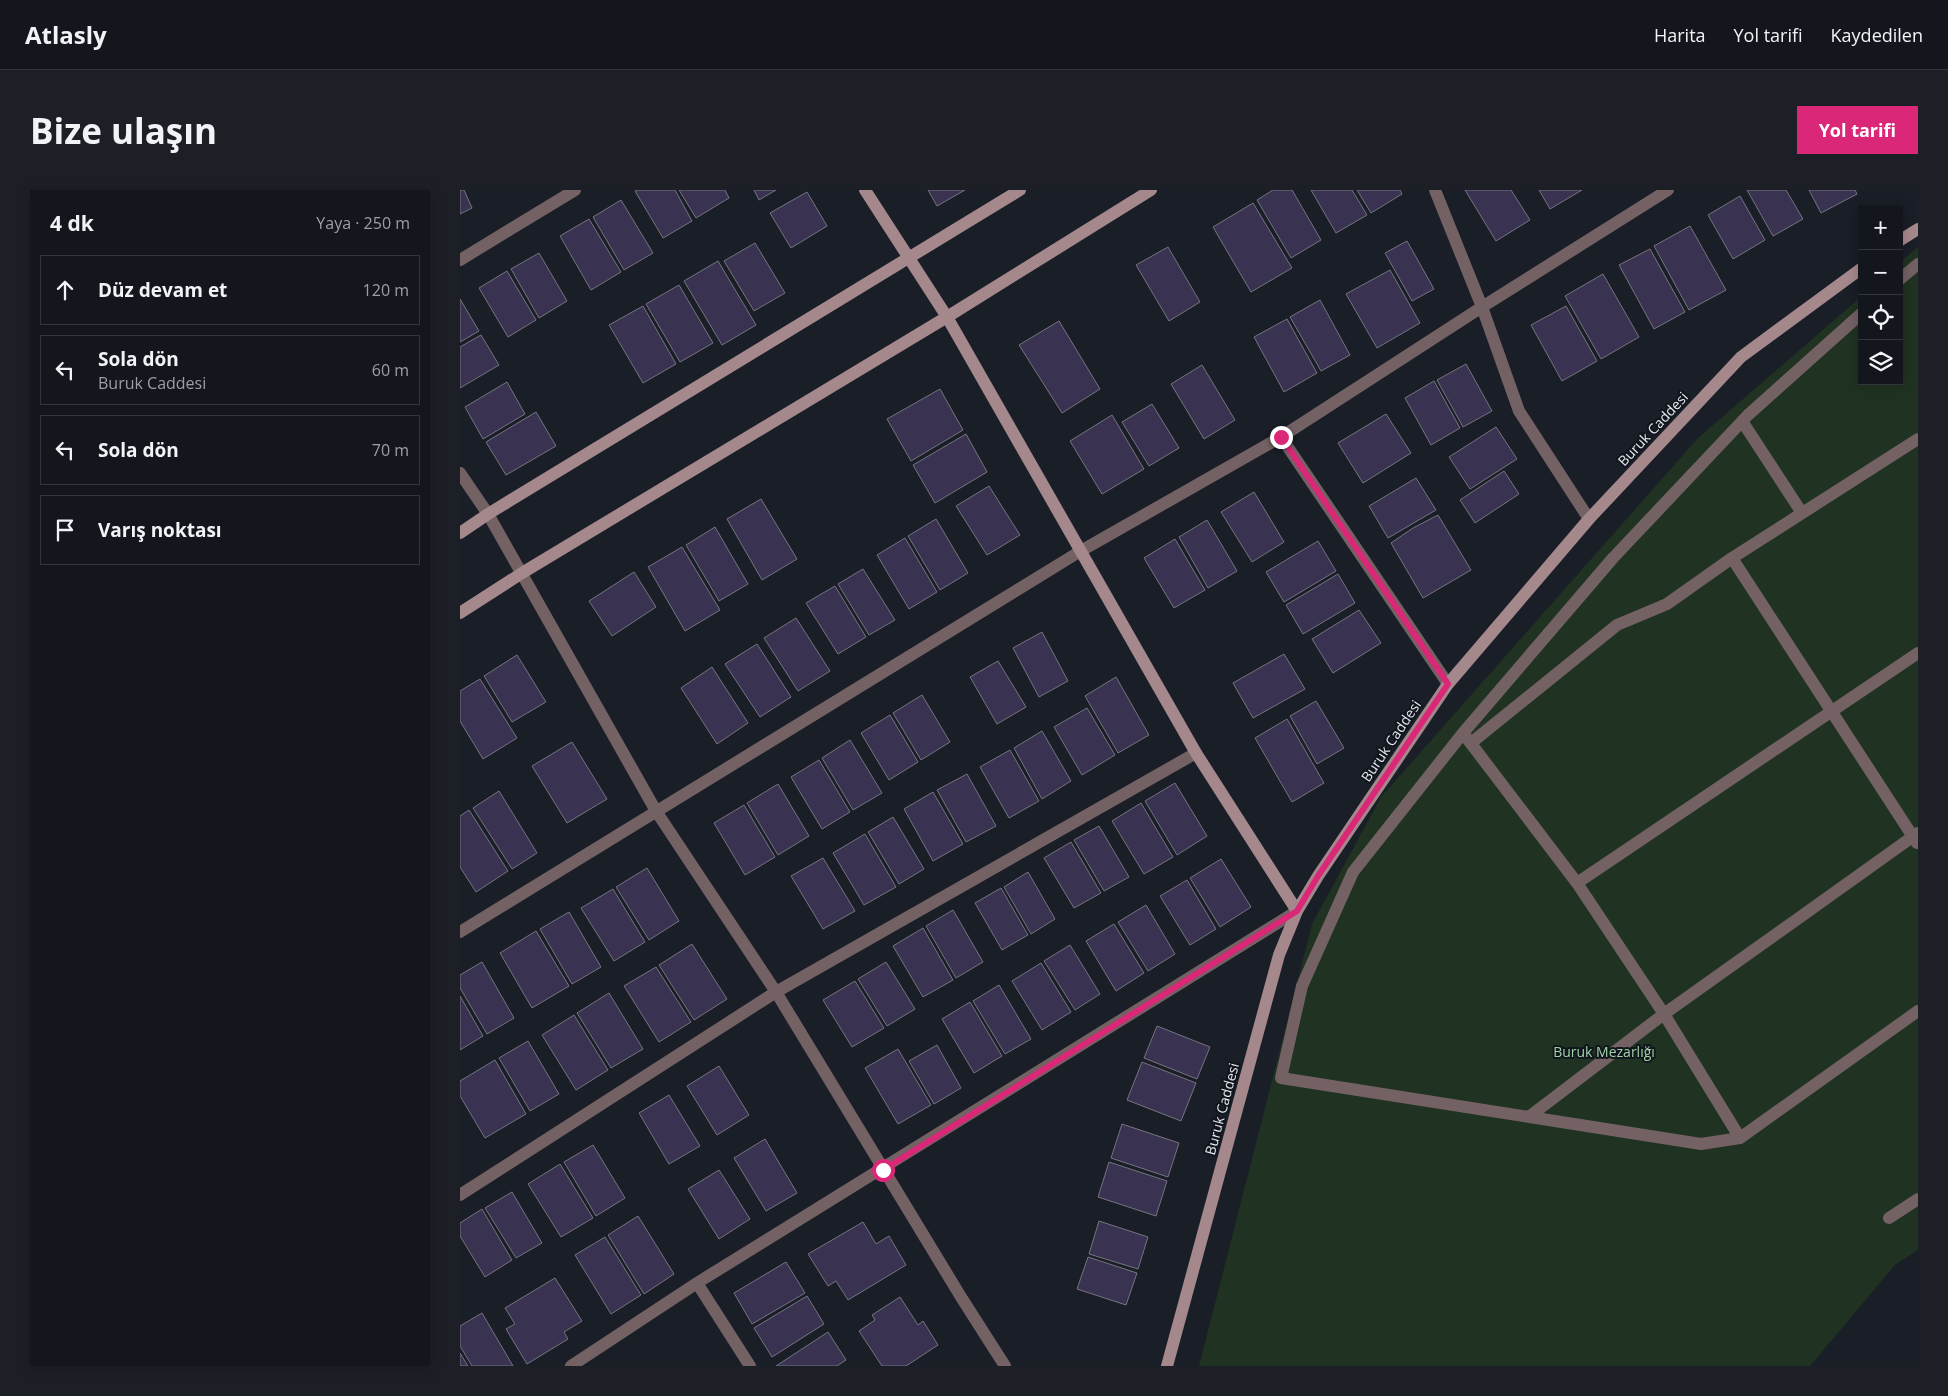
<!DOCTYPE html>
<html lang="tr">
<head>
<meta charset="utf-8">
<style>
  :root { --surface:#13161d; --page:#1c1f26; --text:#f1f3f6; --muted:#9d9fa4; --line:#32353b; --accent:#db2777 }
  body { margin:0; font-family:"Open Sans",sans-serif; background:var(--page); color:var(--text) }
  .controls { position:absolute; right:15px; top:15px; display:grid; overflow:hidden; border-radius:0px; box-shadow:0 2px 12px #0003 }
  .controls button { width:45px; height:45px; display:grid; place-items:center; padding:0; border:0; border-bottom:1px solid var(--line); background:var(--surface); color:var(--text); font:25px sans-serif }
  .stop { position:absolute; width:15px; height:15px; margin:-11px; border:4px solid #db2777; border-radius:50%; background:#fff }
  .stop.end { background:#db2777; border-color:#fff; box-shadow:0 1px 5px #0008 }
  .list { margin:0; padding:0; list-style:none }
  h2 { display:flex; justify-content:space-between; align-items:center; height:65px; margin:0; padding:0 20px; font-size:21px }
  h2 small { font-size:16px; font-weight:400; color:var(--muted) }
  .list li { display:grid; grid-template-columns:32px 1fr auto; gap:15px; align-items:center; box-sizing:border-box; height:70px; margin:0 10px 10px; padding:0 10px; border:1px solid var(--line); border-radius:0px }
  .list b { display:block; font-size:19px; white-space:nowrap }
  .list p { margin:0; font-size:16px; white-space:nowrap; color:var(--muted) }
  .list em { font-size:16px; font-style:normal; color:var(--muted) }
  .icon { flex:none; width:28px; height:28px; fill:none; stroke:currentColor; stroke-width:2; stroke-linecap:round; stroke-linejoin:round }
  .map { position:relative; flex:none; width:1458px; height:1176px; overflow:hidden; border-radius:0px }
  header { display:flex; align-items:center; gap:30px; box-sizing:border-box; height:70px; padding:0 25px; background:var(--surface); border-bottom:1px solid var(--line) }
  header strong { font-size:24px }
  nav { display:flex; gap:28px; margin-inline-start:auto; font-size:18px }
  .intro { display:flex; align-items:center; justify-content:space-between; box-sizing:border-box; height:120px; padding:0 30px }
  h1 { margin:0; font-size:35px }
  .button { padding:12px 22px; border-radius:0px; background:var(--accent); color:#fff; font-size:18px; font-weight:700 }
  main { display:flex; gap:30px; padding:0 30px }
  aside { flex:1; background:var(--surface); border-radius:0px; box-shadow:0 2px 12px #0003 }
  .map>svg:first-child { display:block }
</style>
</head>
<body>
<header>
<strong>Atlasly</strong>
<nav><a>Harita</a><a>Yol tarifi</a><a>Kaydedilen</a></nav>
</header>
<div class="intro"><h1>Bize ulaşın</h1><a class="button">Yol tarifi</a></div>
<main>
<aside>
<h2>4 dk<small>Yaya · 250 m</small></h2>
<ul class="list">
<li><svg class="icon" aria-label="ahead" viewBox="0 0 24 24"><path d="M12 20V5M6 11l6-6 6 6"/></svg><div><b>Düz devam et</b></div><em>120 m</em></li>
<li><svg class="icon" aria-label="left" viewBox="0 0 24 24"><path d="M17 20v-9H6M10 6l-5 5 5 5"/></svg><div><b>Sola dön</b><p>Buruk Caddesi</p></div><em>60 m</em></li>
<li><svg class="icon" aria-label="left" viewBox="0 0 24 24"><path d="M17 20v-9H6M10 6l-5 5 5 5"/></svg><div><b>Sola dön</b></div><em>70 m</em></li>
<li><svg class="icon" aria-label="arrive" viewBox="0 0 24 24"><path d="M6 21V4h12l-3 4 3 4H6"/></svg><div><b>Varış noktası</b></div></li>
</ul>
</aside>
<div class="map">
<svg width="1458" height="1176" viewBox="0 0 1458 1176">
  <rect width="100%" height="100%" fill="#191e27"/>
  <path fill="#203221" d="M1458,57V1060L1435,1075L1350,1176H739L852,734L921,607L1238,248L1402,106V191H1439V73Z"/>
  <path fill="#393250" stroke="#767480" d="M0,0H4L12,18L0,24Z
    M177,0H215L232,31L203,48L175,1Z
    M219,0H265L269,8L236,28Z
    M294,0H316L299,10Z
    M468,0H505L477,16Z
    M813,0H832L861,50L831,68L797,10Z
    M851,0H892L907,25L876,43Z
    M897,0H940L942,4L911,23Z
    M1005,0H1051L1070,30L1036,51Z
    M1079,0H1122L1090,19Z
    M1287,0H1326L1343,29L1313,46Z
    M1349,0H1395L1397,4L1361,23Z
    M347,2L367,36L331,58L310,23Z
    M1280,6L1305,50L1273,69L1248,25Z
    M161,10L193,63L164,80L133,27Z
    M793,13L832,78L791,102L753,37Z
    M129,29L161,82L131,100L100,46Z
    M1230,36L1266,100L1229,120L1194,56Z
    M947,51L974,99L952,111L925,63Z
    M295,53L325,103L294,121L264,71Z
    M708,57L740,112L709,131L676,75Z
    M1190,59L1225,122L1194,139L1159,75Z
    M79,63L107,111L79,128L51,79Z
    M258,71L296,135L262,155L224,91Z
    M930,80L960,133L917,158L886,104Z
    M47,81L76,130L48,147L19,98Z
    M1143,84L1179,147L1141,169L1105,106Z
    M219,95L253,153L220,172L186,114Z
    M0,109L19,141L0,152Z
    M860,110L890,165L861,181L830,127Z
    M183,116L216,174L183,193L149,135Z
    M1106,116L1137,171L1102,191L1071,135Z
    M827,129L857,183L824,202L794,147Z
    M599,131L640,199L602,223L559,155Z
    M21,145L39,175L0,198V157Z
    M1006,174L1032,221L1003,237L977,190Z
    M742,175L775,230L744,249L711,194Z
    M974,191L1000,238L971,255L945,208Z
    M47,192L65,224L23,249L5,217Z
    M480,199L503,240L451,271L427,229Z
    M692,214L719,258L689,276L662,232Z
    M76,222L96,256L46,285L26,252Z
    M926,224L951,263L903,293L878,253Z
    M652,225L684,279L642,304L610,251Z
    M1036,237L1057,269L1010,299L989,267Z
    M506,244L527,282L475,313L453,275Z
    M1044,281L1059,304L1015,333L1000,310Z
    M956,288L976,320L928,348L909,316Z
    M529,296L560,345L527,365L496,316Z
    M794,302L824,352L792,372L761,322Z
    M301,309L337,369L302,390L267,329Z
    M978,325L1011,380L963,408L931,353L953,338Z
    M476,329L508,383L480,400L448,346Z
    M747,330L777,381L748,398L719,347Z
    M255,337L288,394L259,411L226,355Z
    M445,348L477,402L449,419L417,365Z
    M715,349L745,400L714,418L684,368Z
    M858,351L876,381L824,412L806,382Z
    M222,357L260,420L225,441L188,377Z
    M403,379L435,430L409,445L378,394Z
    M174,382L196,417L152,446L129,411Z
    M878,384L895,413L843,444L826,415Z
    M375,396L406,447L378,464L346,413Z
    M899,420L921,453L873,483L852,449Z
    M336,428L370,481L338,501L304,448Z
    M582,442L608,491L579,507L553,458Z
    M297,454L331,507L300,527L265,474Z
    M824,464L845,499L793,528L773,493Z
    M57,465L86,512L52,532L24,486Z
    M538,471L566,517L537,534L510,487Z
    M252,477L288,533L257,554L221,498Z
    M656,487L689,545L658,563L625,506Z
    M20,489L57,548L23,569L0,531V501Z
    M462,505L490,552L461,570L433,523Z
    M856,511L884,558L857,574L830,526Z
    M627,518L655,565L622,585L594,537Z
    M430,525L458,572L429,590L401,543Z
    M827,529L864,593L832,612L795,548Z
    M582,541L611,591L582,609L554,558Z
    M390,550L422,603L393,620L362,568Z
    M112,552L147,609L107,633L72,576Z
    M550,560L579,611L549,628L520,577Z
    M359,570L390,622L362,639L331,587Z
    M507,584L536,636L506,652L477,600Z
    M715,593L747,646L717,665L685,611Z
    M318,594L349,646L318,665L287,613Z
    M39,601L77,663L52,679L13,618Z
    M473,602L503,654L473,671L444,619Z
    M681,613L713,667L684,684L652,631Z
    M284,615L315,667L285,685L254,633Z
    M9,620L48,681L16,702L0,677V626Z
    M433,627L464,679L439,694L408,642Z
    M639,636L669,687L644,701L614,650Z
    M405,644L436,697L404,715L373,663Z
    M611,652L641,703L614,718L584,668Z
    M363,668L395,721L363,739L331,686Z
    M761,669L791,717L760,737L730,688Z
    M187,678L219,731L189,750L156,697Z
    M568,682L595,729L571,744L544,697Z
    M727,690L756,739L730,755L700,706Z
    M541,698L568,745L542,760L515,713Z
    M153,699L185,752L154,771L121,718Z
    M686,715L715,764L688,781L658,732Z
    M493,720L523,772L496,788L466,736Z
    M109,722L141,777L112,794L80,739Z
    M654,734L684,783L656,801L626,751Z
    M463,738L493,790L463,807L433,756Z
    M76,741L109,796L72,818L40,763Z
    M232,754L267,809L234,830L199,775Z
    M610,755L640,804L615,820L584,771Z
    M22,772L54,828L27,844L0,798V785Z
    M426,772L455,819L427,836L398,789Z
    M581,773L611,822L582,840L552,791Z
    M196,777L231,832L199,852L164,796Z
    M395,791L424,838L392,857L363,810Z
    M539,795L571,849L545,864L513,811Z
    M149,803L183,859L151,878L117,823Z
    M0,806L23,846L0,860Z
    M510,812L542,866L514,883L482,829Z
    M114,825L148,880L116,900L82,845Z
    M697,836L750,857L737,889L684,868Z
    M68,851L99,904L70,921L39,868Z
    M477,855L501,898L474,914L449,871Z
    M438,859L471,915L438,934L405,878Z
    M35,870L66,924L25,948L0,906V891Z
    M682,872L736,893L721,931L667,910Z
    M259,876L289,925L257,945L227,896Z
    M209,905L240,956L209,974L179,923Z
    M662,934L719,953L708,987L651,968Z
    M305,949L337,1003L306,1021L274,968Z
    M133,955L165,1008L136,1026L104,972Z
    M649,972L707,991L696,1026L638,1007Z
    M100,974L133,1028L101,1047L68,994Z
    M259,980L290,1029L259,1049L228,999Z
    M52,1002L82,1053L56,1068L25,1018Z
    M22,1019L52,1070L25,1087L0,1046V1033Z
    M178,1026L214,1084L184,1104L148,1045Z
    M639,1031L688,1047L678,1079L629,1064Z
    M403,1032L416,1054L429,1046L446,1075L388,1110L376,1091L368,1096L348,1064Z
    M145,1047L181,1105L151,1124L115,1065Z
    M628,1067L677,1083L666,1115L617,1099Z
    M326,1072L345,1103L292,1134L274,1103Z
    M95,1088L122,1131L104,1142L108,1149L67,1174L46,1139L55,1134L45,1118Z
    M347,1106L364,1134L312,1167L294,1138Z
    M440,1107L458,1135L463,1131L478,1155L446,1176H422L399,1141L415,1130L412,1125Z
    M22,1123L53,1176H12L0,1156V1136Z
    M368,1142L386,1170L377,1176H316Z
    M0,1163L8,1176H0Z"/>
  <g fill="none" stroke-linecap="round" stroke-linejoin="round">
    <path stroke="#736164" stroke-width="12" d="M1439,90L1458,74
      M1402,123L1288,225L1153,368L1003,543L893,682L842,796L821,888L1241,954L1280,948L1458,821
      M1282,231L1342,323
      M1272,368L1457,653
      M1006,547L1117,693L1204,824L1280,948
      M1011,553L1157,435L1207,414L1272,368L1458,249
      M1117,693L1458,463
      M1070,926L1204,824L1458,643
      M1429,1028L1458,1009"/>
    <path stroke="#736164" stroke-width="12" d="M975,0L1022,117L1059,221L1129,329
      M0,70L115,0
      M821,247L988,494
      M0,283L28,324L196,621L316,802L501,1107L545,1176
      M0,742L619,362L821,247L1022,117L1208,0
      M0,1005L316,802L736,563
      M237,1093L290,1176
      M111,1176L237,1093L837,721"/>
    <path stroke="#a5888c" stroke-width="12" d="M405,0L487,127L736,563L837,721
      M1439,51L1458,39
      M0,343L28,324L560,0
      M0,423L62,383L487,127L691,0
      M707,1176L819,765L837,721L858,686L988,494L1129,329L1281,167L1402,78"/>
  </g>
  <g fill="none" stroke-linecap="round" stroke-linejoin="round">
    <path stroke="#db2777" stroke-width="6" d="M423,980L837,721L858,686L988,494L821,247"/>
  </g>
  <g text-anchor="middle" stroke-width="4" stroke-linejoin="round" paint-order="stroke">
    <g font-size="14" fill="#e5e8ee" stroke="#11151d">
      <text transform="translate(1193 239) rotate(-47)" y="5">Buruk Caddesi</text>
      <text transform="translate(931 551) rotate(-56)" y="5">Buruk Caddesi</text>
      <text transform="translate(762 919) rotate(-75)" y="5">Buruk Caddesi</text>
    </g>
    <g font-size="14" fill="#a0d3a4" stroke="#11151d">
      <text x="1144" y="867">Buruk Mezarlığı</text>
    </g>
  </g>
</svg>
<div class="controls">
<button>+</button>
<button>−</button>
<button><svg class="icon" aria-label="locate" viewBox="0 0 24 24"><circle cx="12" cy="12" r="6"/><path d="M12 2v4M12 18v4M2 12h4M18 12h4"/></svg></button>
<button><svg class="icon" aria-label="layers" viewBox="0 0 24 24"><path d="M12 4l9 5-9 5-9-5zM3 14l9 5 9-5"/></svg></button>
</div>
<div class="stop" style="left:423px;top:980px"></div>
<div class="stop end" style="left:821px;top:247px"></div>
</div>
</main>
</body>
</html>
